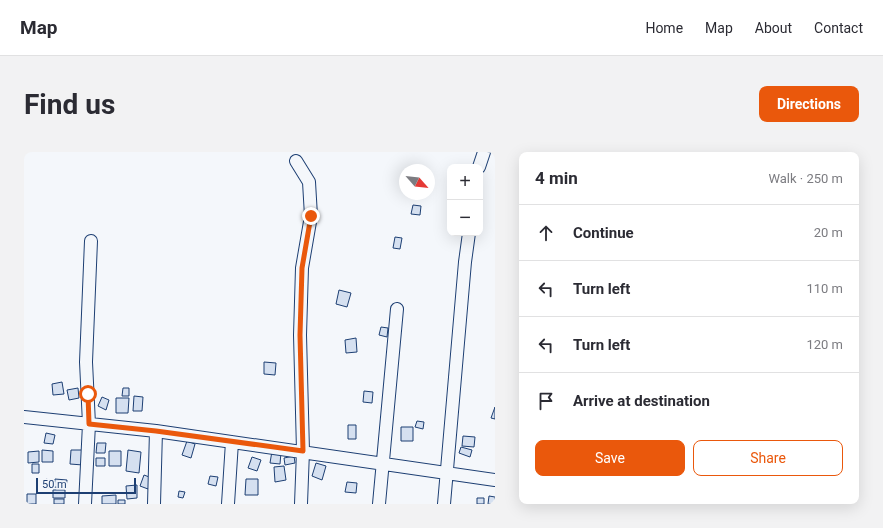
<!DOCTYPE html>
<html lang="en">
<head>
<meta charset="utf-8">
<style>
  :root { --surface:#fff; --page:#f2f2f3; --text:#2b2b33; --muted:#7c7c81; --line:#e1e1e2; --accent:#ea580c }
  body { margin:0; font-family:Roboto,sans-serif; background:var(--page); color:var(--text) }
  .controls { position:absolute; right:12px; top:12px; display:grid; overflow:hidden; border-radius:8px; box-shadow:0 4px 16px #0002 }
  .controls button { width:36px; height:36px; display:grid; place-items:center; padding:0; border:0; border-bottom:1px solid var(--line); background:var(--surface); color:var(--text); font:20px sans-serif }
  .compass { position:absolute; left:375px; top:12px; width:36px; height:36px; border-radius:50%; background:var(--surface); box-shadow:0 4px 16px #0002; rotate:117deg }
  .scale { position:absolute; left:12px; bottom:10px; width:100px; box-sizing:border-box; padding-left:4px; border:2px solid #1d3f73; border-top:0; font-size:11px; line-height:14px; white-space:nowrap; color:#1d3f73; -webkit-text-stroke:3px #f4f7fb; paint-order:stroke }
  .stop { position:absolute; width:12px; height:12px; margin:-9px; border:3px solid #ea580c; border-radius:50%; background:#fff }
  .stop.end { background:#ea580c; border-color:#fff; box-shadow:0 1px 4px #0008 }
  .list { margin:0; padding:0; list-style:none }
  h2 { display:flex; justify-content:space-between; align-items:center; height:52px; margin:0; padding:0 16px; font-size:17px }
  h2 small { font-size:13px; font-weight:400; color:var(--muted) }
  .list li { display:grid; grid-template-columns:26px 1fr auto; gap:12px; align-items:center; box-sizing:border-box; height:56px; padding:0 16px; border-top:1px solid var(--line) }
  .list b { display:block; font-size:15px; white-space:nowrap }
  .list em { font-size:13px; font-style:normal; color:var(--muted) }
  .actions { display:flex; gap:8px; padding:12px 16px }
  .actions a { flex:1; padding:9px 0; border:1px solid var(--accent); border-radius:8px; text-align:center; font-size:14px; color:var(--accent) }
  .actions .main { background:var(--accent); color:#fff }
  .icon { flex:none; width:22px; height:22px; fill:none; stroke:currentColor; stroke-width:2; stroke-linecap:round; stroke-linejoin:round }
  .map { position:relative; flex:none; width:471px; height:352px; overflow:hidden; border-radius:8px }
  header { display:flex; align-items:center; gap:24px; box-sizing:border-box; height:56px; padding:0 20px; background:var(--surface); border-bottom:1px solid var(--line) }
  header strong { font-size:19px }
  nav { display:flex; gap:22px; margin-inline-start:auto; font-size:14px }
  .intro { display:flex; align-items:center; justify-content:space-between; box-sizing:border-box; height:96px; padding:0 24px }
  h1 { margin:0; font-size:28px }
  .button { padding:10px 18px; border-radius:8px; background:var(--accent); color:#fff; font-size:14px; font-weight:700 }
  main { display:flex; gap:24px; padding:0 24px }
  aside { flex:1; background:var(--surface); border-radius:8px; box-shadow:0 4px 16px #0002 }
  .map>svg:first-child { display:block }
</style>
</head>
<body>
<header>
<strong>Map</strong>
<nav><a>Home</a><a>Map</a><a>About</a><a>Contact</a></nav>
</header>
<div class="intro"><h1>Find us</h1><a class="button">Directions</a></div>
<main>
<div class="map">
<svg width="471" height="352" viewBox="0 0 471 352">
  <rect width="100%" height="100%" fill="#f4f7fb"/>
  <path fill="#d5e0f0" stroke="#1d3f73" d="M389,53L397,54L396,63L387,62Z
    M371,85L378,86L376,97L369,96Z
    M315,138L327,141L323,155L312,152Z
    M357,175L364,176L363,185L355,183Z
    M332,186L333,200L322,201L321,188Z
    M240,210L252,211L251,223L240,222Z
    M38,230L40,242L29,243L28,232Z
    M54,236L55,246L45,248L43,238Z
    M99,236H105V244H98Z
    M340,239L349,240L348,251L339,250Z
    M110,244L119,245L118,259H109Z
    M78,245L85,248L82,258L74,254Z
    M92,246H105L104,261H92Z
    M471,255V267L467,266Z
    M393,269L400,270L399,277L391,275Z
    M324,273H332V287H324Z
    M377,275H389V289H377Z
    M22,281L31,283L29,292L20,291Z
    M439,284L451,285L450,295L438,294Z
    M163,289L171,292L167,306L158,303Z
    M73,291H82L81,301H72Z
    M437,295L448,298L446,305L435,301Z
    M18,298L29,299V310H18Z
    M47,298H60L59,313L46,312Z
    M104,298L117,300L115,321L102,319Z
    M15,299V310L4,311V300Z
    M85,299H97V314H85Z
    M248,299L257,300L256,312L246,311Z
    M270,304L271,311L261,313L260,306Z
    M228,305L237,308L233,319L224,316Z
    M72,306H81V314H72Z
    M292,311L302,314L298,328L288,324Z
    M8,312H15V321H8Z
    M260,314L262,328L251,330L250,315Z
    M120,323L128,326L124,337L116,334Z
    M186,324L194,325L192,334L184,332Z
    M22,327L29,329L27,336L21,335Z
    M31,327L43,328L42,336L30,335Z
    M222,327H234V343H221Z
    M323,330L333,331L332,341L321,340Z
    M113,333V346L103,347L102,334Z
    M29,338H41V346H29Z
    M155,339L161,340L159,346L154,345Z
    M3,342H12V352H3Z
    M92,343V352H78V344Z
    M465,344L471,345V352H464Z
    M453,346H460V352H453Z
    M30,347H40V352H30Z
    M94,348H101V352H94Z"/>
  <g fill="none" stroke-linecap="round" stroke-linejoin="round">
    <g stroke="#1d3f73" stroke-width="14">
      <path id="minor" d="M272,9L285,30L287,64L278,116L276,183L279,299L277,352
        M455,15L460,0
        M0,265L132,279L471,328
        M61,352L65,272L62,210L67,89
        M130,352L132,279
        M204,352L208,290
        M355,352L373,157
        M420,352L441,110L445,81"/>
    </g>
    <use href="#minor" stroke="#f4f7fb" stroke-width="12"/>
  </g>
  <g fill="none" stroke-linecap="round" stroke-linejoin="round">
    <path stroke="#ea580c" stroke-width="5" d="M64,242L65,272L132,279L279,299L276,183L278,116L287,64"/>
  </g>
</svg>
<div class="controls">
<button>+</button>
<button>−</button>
</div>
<svg class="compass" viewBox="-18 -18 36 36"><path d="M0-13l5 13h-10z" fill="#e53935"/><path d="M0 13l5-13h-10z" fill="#7c7c81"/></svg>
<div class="scale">50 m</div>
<div class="stop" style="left:64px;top:242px"></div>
<div class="stop end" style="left:287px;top:64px"></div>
</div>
<aside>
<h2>4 min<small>Walk · 250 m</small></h2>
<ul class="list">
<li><svg class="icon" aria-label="ahead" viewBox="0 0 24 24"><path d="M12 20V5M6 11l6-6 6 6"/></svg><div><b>Continue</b></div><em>20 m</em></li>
<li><svg class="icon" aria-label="left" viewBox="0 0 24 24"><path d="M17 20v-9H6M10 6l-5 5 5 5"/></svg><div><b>Turn left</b></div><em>110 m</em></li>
<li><svg class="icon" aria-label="left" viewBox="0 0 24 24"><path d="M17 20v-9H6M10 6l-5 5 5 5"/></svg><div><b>Turn left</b></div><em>120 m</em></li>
<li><svg class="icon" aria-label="arrive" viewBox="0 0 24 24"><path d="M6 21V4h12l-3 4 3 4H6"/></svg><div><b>Arrive at destination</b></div></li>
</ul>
<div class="actions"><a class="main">Save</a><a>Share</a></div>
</aside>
</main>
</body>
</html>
